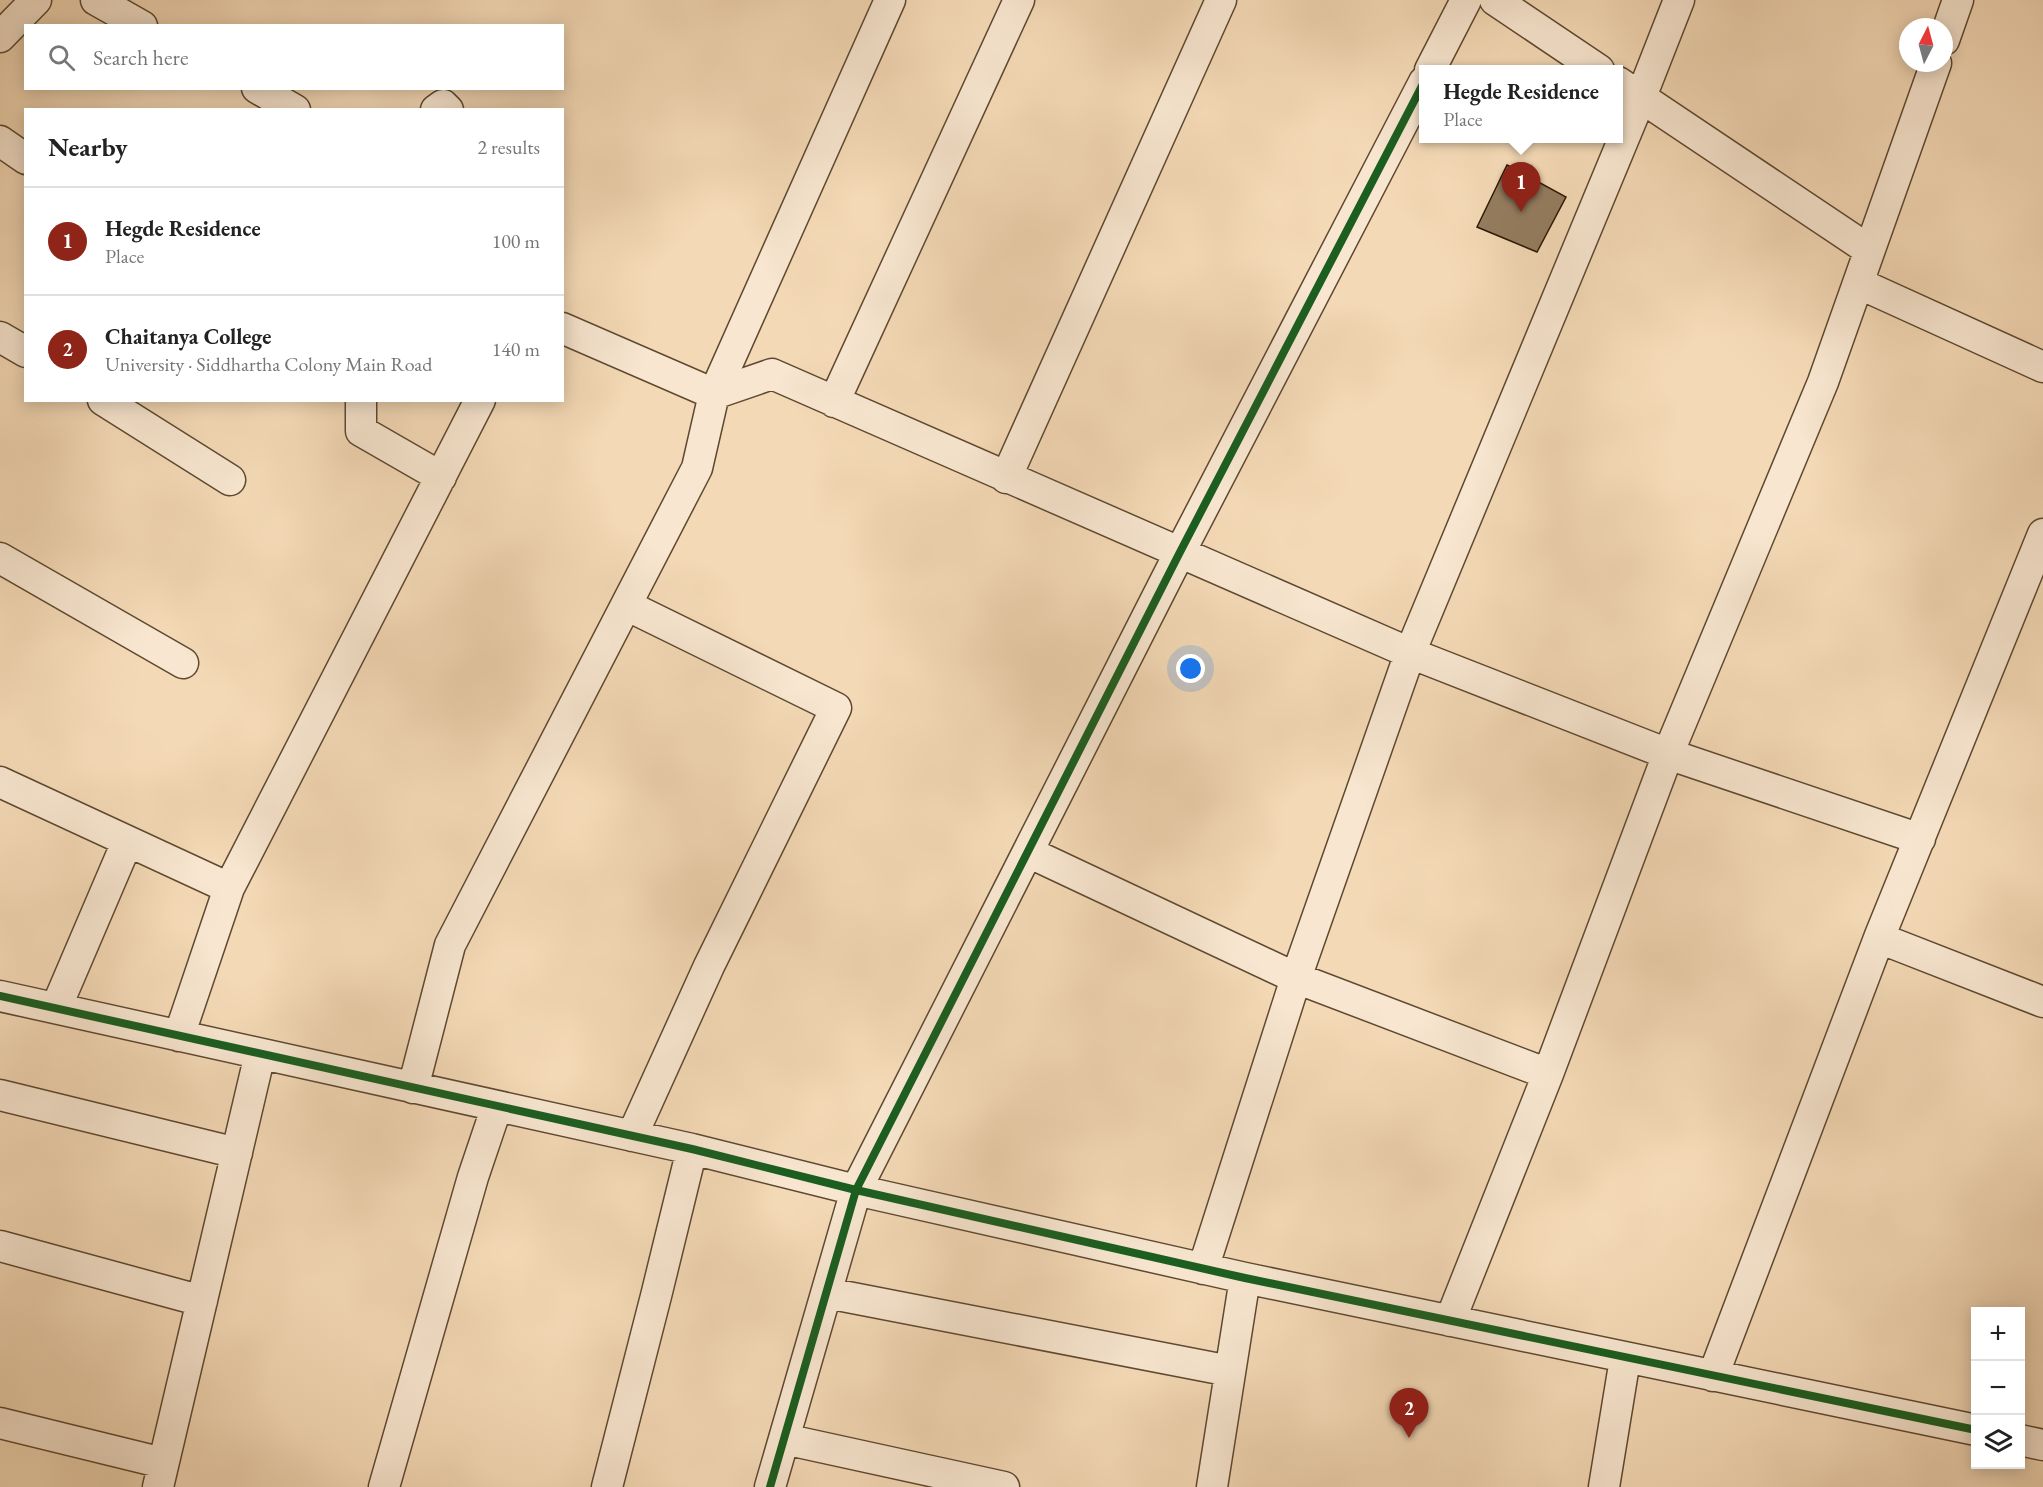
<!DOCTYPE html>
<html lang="en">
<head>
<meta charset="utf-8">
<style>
  :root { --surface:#fff; --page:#f2f2f2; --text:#222; --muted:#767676; --line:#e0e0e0; --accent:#8f2418 }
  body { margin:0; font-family:"EB Garamond",serif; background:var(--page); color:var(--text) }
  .controls { position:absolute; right:18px; bottom:18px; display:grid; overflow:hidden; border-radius:0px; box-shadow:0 3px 15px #0003 }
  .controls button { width:54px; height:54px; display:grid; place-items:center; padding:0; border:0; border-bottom:2px solid var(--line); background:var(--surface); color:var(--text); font:30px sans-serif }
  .compass { position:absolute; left:1899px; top:18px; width:54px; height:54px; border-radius:50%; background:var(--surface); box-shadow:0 3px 15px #0003; rotate:6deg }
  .you { position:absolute; left:1191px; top:669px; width:21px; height:21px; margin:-15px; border:4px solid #fff; border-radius:50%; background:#1a73e8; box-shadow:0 0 0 9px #1a73e833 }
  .badge { display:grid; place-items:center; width:39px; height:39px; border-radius:50%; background:var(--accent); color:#fff; font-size:20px; font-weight:700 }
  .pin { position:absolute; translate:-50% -50px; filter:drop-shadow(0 2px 3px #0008) }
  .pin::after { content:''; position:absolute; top:32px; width:21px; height:18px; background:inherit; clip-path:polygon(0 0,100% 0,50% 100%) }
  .popup { position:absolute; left:1419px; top:65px; width:204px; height:78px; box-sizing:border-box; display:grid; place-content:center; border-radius:0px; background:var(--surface); filter:drop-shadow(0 2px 4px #0005); font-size:20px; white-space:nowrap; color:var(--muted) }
  .popup b { font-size:22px; color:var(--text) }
  .popup::after { content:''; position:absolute; left:50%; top:100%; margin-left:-12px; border:12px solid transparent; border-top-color:var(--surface) }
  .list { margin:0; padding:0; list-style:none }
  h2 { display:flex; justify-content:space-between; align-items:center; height:78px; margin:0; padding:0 24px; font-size:26px }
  h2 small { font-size:20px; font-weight:400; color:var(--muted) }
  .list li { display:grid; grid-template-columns:39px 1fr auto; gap:18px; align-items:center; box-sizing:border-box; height:108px; padding:0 24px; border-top:2px solid var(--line) }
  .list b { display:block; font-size:22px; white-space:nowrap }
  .list p { margin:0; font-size:20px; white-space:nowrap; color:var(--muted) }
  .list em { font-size:20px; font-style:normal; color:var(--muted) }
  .icon { flex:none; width:33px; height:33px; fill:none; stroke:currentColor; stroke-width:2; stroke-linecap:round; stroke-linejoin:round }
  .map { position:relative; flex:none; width:2043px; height:1487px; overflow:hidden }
  .search { position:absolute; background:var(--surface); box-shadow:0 3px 15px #0003; left:24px; top:24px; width:540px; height:66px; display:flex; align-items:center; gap:15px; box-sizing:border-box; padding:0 21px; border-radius:0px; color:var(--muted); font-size:22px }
  .panel { position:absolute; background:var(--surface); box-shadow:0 3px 15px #0003; left:24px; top:108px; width:540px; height:294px; border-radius:0px }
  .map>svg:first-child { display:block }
</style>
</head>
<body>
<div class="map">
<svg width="2043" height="1487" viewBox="0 0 2043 1487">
  <rect width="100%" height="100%" fill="#f4d9b6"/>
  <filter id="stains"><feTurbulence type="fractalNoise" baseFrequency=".00333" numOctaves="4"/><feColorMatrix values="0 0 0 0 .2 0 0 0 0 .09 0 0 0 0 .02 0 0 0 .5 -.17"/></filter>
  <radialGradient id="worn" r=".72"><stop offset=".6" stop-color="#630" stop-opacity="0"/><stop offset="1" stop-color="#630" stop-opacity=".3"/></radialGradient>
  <path fill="#947d60" stroke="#2c1903" stroke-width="1.5" d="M1507,165L1566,197L1537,252L1477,227Z"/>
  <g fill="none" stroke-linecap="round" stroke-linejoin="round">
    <g stroke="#5e4930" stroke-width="33">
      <path id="minor" d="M96,0L142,26
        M1495,0L1599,70
        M0,37L36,0
        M1944,40L1958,0
        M1430,70L1466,0
        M1618,82L1869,250
        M257,88L295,110
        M436,110L443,105L448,110
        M0,141L26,159
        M1858,283L2043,367
        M562,328L714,394L772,374L1410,653L1668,754L1920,839
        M0,337L26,352
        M103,400L230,480
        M361,400V431L441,477
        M834,402L1019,0
        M1006,478L1221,0
        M0,558L183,663
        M626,605L836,708L709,966L632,1136
        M0,782L229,888
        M1028,852L1296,978L1548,1074
        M1879,938L2043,1002
        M0,996L692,1149L856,1190L1245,1278L1976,1430
        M56,1008L127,842
        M179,1036L229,888L480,400
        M413,1088L450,945L697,468L714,394L890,0
        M0,1095L237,1153
        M0,1246L202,1301
        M1203,1269L1296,978L1410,653L1641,97L1679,0
        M827,1293L1230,1371
        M1450,1321L1548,1074L1668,754L1823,382L1936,63
        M1713,1376L1879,938L2043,534
        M0,1423L163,1463
        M784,1439L1004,1487
        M2020,1440L2043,1445
        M158,1487L260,1054
        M384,1487L473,1177L497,1106
        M607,1487L656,1296L692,1149
        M770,1487L856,1190L1179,554L1424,82
        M1212,1487L1245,1278
        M1604,1487L1625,1359"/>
    </g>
    <use href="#minor" stroke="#f8e6d0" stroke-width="30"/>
    <g stroke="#f8e6d0" stroke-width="11">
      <path id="cycleway" d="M0,996L692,1149L856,1190L1245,1278L1976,1430
        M770,1487L856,1190L1179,554L1424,82"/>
    </g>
    <use href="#cycleway" stroke="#1b5e20" stroke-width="8"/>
  </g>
  <rect width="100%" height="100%" filter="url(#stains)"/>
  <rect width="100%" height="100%" fill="url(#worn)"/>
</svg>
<div class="controls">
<button>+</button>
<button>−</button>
<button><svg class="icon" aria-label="layers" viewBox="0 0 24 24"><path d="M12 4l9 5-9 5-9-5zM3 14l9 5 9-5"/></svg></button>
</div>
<svg class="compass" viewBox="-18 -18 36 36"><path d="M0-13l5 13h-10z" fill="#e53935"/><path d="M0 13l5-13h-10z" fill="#767676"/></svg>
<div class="you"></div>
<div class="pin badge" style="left:1521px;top:212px">1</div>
<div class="popup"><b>Hegde Residence</b>Place</div>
<div class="pin badge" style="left:1409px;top:1438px">2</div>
<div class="search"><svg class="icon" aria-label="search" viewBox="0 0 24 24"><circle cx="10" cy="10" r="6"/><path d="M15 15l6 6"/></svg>Search here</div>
<section class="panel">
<h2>Nearby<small>2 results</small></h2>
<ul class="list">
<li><span class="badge">1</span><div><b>Hegde Residence</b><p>Place</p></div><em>100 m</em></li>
<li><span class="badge">2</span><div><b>Chaitanya College</b><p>University · Siddhartha Colony Main Road</p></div><em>140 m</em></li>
</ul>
</section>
</div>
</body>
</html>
